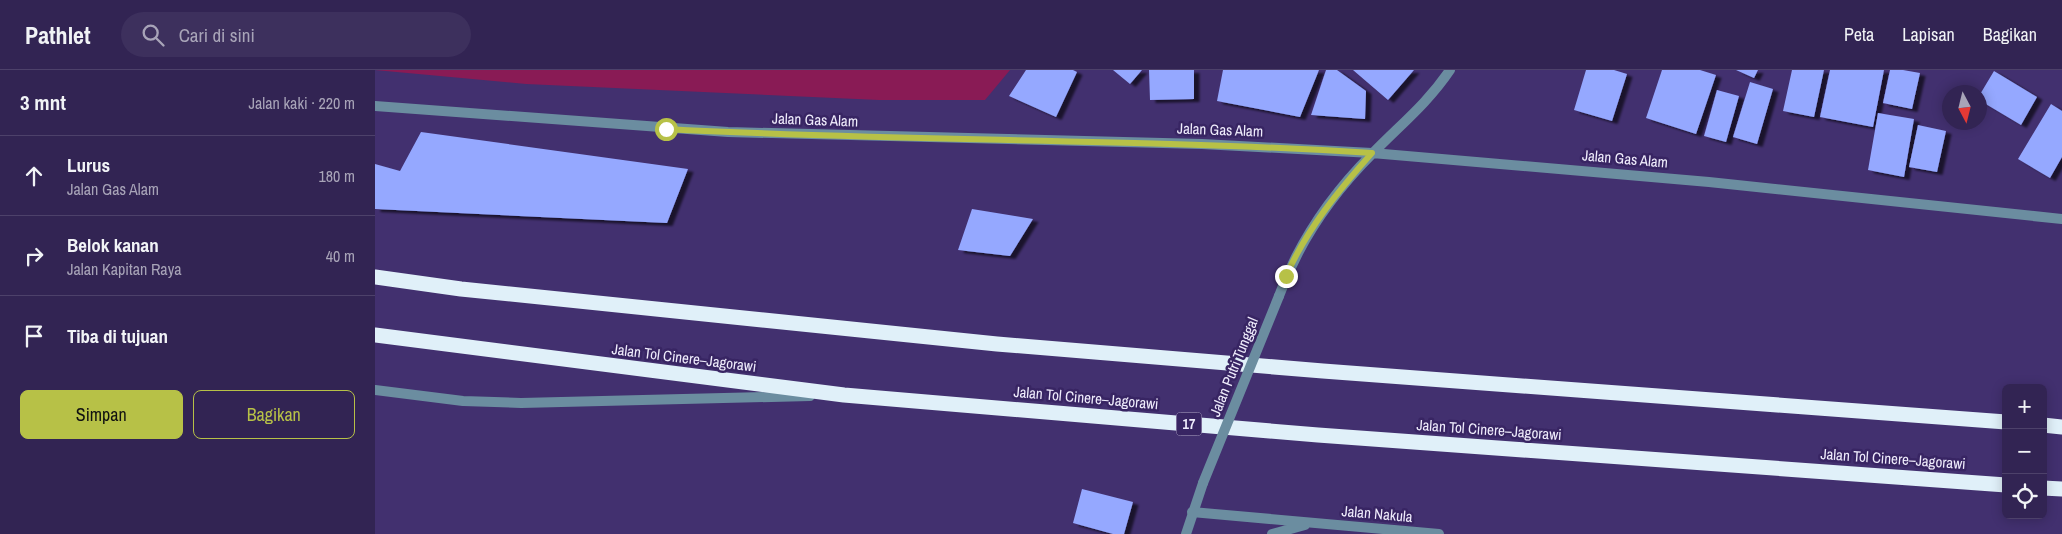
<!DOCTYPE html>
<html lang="id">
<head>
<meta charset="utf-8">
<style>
  :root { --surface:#322453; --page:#3d305d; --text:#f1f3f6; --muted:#a8a4b8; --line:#4d416a; --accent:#b7c147 }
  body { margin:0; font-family:"Archivo Narrow",sans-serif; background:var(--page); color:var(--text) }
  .controls { position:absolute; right:15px; bottom:15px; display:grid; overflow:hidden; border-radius:8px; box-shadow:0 2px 12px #0003 }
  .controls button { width:45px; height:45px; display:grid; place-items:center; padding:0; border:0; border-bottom:1px solid var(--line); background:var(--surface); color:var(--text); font:25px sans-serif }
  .compass { position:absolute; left:1567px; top:15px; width:45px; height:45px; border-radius:50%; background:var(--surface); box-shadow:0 2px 12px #0003; rotate:173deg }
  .stop { position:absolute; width:15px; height:15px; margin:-11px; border:4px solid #b7c147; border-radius:50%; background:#fff }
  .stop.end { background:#b7c147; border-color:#fff; box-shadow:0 1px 5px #0008 }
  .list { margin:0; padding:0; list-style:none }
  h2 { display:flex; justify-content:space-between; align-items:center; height:65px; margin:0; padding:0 20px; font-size:21px }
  h2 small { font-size:16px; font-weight:400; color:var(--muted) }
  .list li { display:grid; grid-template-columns:32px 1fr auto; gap:15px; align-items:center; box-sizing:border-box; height:80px; padding:0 20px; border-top:1px solid var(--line) }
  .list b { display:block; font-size:19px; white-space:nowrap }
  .list p { margin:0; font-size:16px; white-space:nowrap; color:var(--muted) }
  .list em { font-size:16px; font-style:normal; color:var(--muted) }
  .actions { display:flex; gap:10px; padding:15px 20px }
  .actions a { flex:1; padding:11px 0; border:1px solid var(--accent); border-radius:8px; text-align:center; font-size:18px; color:var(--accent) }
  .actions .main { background:var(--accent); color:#111 }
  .icon { flex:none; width:28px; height:28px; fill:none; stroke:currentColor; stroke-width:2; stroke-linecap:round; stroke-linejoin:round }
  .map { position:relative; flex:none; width:1687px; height:464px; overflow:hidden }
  header { display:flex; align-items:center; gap:30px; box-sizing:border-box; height:70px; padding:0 25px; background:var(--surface); border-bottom:1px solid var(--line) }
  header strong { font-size:24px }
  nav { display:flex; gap:28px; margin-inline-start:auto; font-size:18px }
  .search { width:350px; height:45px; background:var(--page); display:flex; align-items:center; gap:12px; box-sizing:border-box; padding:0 18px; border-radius:28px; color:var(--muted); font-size:19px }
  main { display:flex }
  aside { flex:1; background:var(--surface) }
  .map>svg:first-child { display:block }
</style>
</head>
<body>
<header>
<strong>Pathlet</strong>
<div class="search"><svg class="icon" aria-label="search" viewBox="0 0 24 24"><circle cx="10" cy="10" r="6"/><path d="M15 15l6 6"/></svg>Cari di sini</div>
<nav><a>Peta</a><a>Lapisan</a><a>Bagikan</a></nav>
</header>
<main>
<aside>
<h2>3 mnt<small>Jalan kaki · 220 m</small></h2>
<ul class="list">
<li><svg class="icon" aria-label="ahead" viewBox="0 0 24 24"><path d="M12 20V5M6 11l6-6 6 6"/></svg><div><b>Lurus</b><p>Jalan Gas Alam</p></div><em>180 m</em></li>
<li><svg class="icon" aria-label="right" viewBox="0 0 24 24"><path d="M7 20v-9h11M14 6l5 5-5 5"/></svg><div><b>Belok kanan</b><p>Jalan Kapitan Raya</p></div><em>40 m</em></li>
<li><svg class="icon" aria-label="arrive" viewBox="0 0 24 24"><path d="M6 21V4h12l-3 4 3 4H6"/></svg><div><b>Tiba di tujuan</b></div></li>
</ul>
<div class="actions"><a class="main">Simpan</a><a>Bagikan</a></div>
</aside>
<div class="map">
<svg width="1687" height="464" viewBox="0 0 1687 464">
  <defs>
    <filter id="shadow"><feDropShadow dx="5.5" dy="3" stdDeviation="1" flood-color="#0009"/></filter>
  </defs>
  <rect width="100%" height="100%" fill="#42306f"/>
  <path fill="#891b55" d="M0,0H635L610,30H504L151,14Z"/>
  <path fill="#95a8ff" filter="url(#shadow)" d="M651,0H698L702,2L681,47L634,26Z
    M738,0H767L755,14Z
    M774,0H819V29L775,30Z
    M848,0H944L925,47L842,31Z
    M951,0H962L991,21L990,49L936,45Z
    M978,0H1039L1013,30Z
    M1211,0H1239L1252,4L1237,51L1199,40Z
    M1287,0H1325L1341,5L1321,64L1271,48Z
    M1361,0H1383L1379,8Z
    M1417,0H1449L1439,47L1408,41Z
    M1455,0H1509L1498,57L1445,47Z
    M1515,0H1528L1545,3L1537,39L1508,33Z
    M1619,1L1662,27L1646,55L1604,30V26Z
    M1375,12L1398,19L1382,74L1358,67Z
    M1342,20L1364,26L1351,72L1329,66Z
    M1676,34L1687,41V87L1675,108L1643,89Z
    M1503,43L1539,49L1529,107L1493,100Z
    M1543,55L1571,61L1562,102L1534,97Z
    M46,62L313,99L292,153L0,139V94L25,101Z
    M597,139L658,149L635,186L583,180Z
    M707,419L758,432L749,464H738L698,453Z"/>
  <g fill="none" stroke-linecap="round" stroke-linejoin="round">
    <path stroke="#6b8da0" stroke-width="10" d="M0,320L88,331L146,333L435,326"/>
    <path stroke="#6b8da0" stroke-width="10" d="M817,442L1064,464
      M897,464L930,455"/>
    <path stroke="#6b8da0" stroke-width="10" d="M0,36L353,62L827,74L997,83L1334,112L1687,149
      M904,226C924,171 956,125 997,84C1025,55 1052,34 1075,0
      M811,464L828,413"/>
    <path stroke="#e0f0f9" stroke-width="15" d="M0,207L86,219L622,274L948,301L1631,352
      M0,265L469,325L943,365L1631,415
      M1668,355L1687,357
      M1668,418L1687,419"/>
    <path stroke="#6b8da0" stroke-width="10" d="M828,413L904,226"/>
  </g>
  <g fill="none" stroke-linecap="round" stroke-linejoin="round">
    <path stroke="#b7c147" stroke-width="6" d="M291,59C526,72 762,68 997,83C963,121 932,159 911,206"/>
  </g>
  <g text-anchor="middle" stroke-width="5" stroke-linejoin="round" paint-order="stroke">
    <rect fill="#382563" stroke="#b8b0ce" stroke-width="1" x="801.5" y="342.5" width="25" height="23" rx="4"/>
    <g font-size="14" font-weight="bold" fill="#efecfc">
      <text x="814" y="359">17</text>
    </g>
    <g font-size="15" fill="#efecfc" stroke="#382563">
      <text transform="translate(440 50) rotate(2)" y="5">Jalan Gas Alam</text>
      <text transform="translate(845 60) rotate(2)" y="5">Jalan Gas Alam</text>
      <text transform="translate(1250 89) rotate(5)" y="5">Jalan Gas Alam</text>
      <text transform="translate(309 288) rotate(7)" y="5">Jalan Tol Cinere–Jagorawi</text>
      <text transform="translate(859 297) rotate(-68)" y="5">Jalan Putri Tunggal</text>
      <text transform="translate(711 328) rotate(5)" y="5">Jalan Tol Cinere–Jagorawi</text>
      <text transform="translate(1114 360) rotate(4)" y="5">Jalan Tol Cinere–Jagorawi</text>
      <text transform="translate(1518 389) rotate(4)" y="5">Jalan Tol Cinere–Jagorawi</text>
      <text transform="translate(1002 444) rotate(5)" y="5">Jalan Nakula</text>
    </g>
  </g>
</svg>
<div class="controls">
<button>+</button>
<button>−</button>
<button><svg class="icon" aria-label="locate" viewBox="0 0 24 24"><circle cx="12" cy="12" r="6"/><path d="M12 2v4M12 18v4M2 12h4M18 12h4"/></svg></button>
</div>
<svg class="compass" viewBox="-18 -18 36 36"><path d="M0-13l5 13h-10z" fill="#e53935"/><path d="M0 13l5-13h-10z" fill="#a8a4b8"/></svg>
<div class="stop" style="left:291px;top:59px"></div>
<div class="stop end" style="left:911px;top:206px"></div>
</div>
</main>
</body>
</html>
